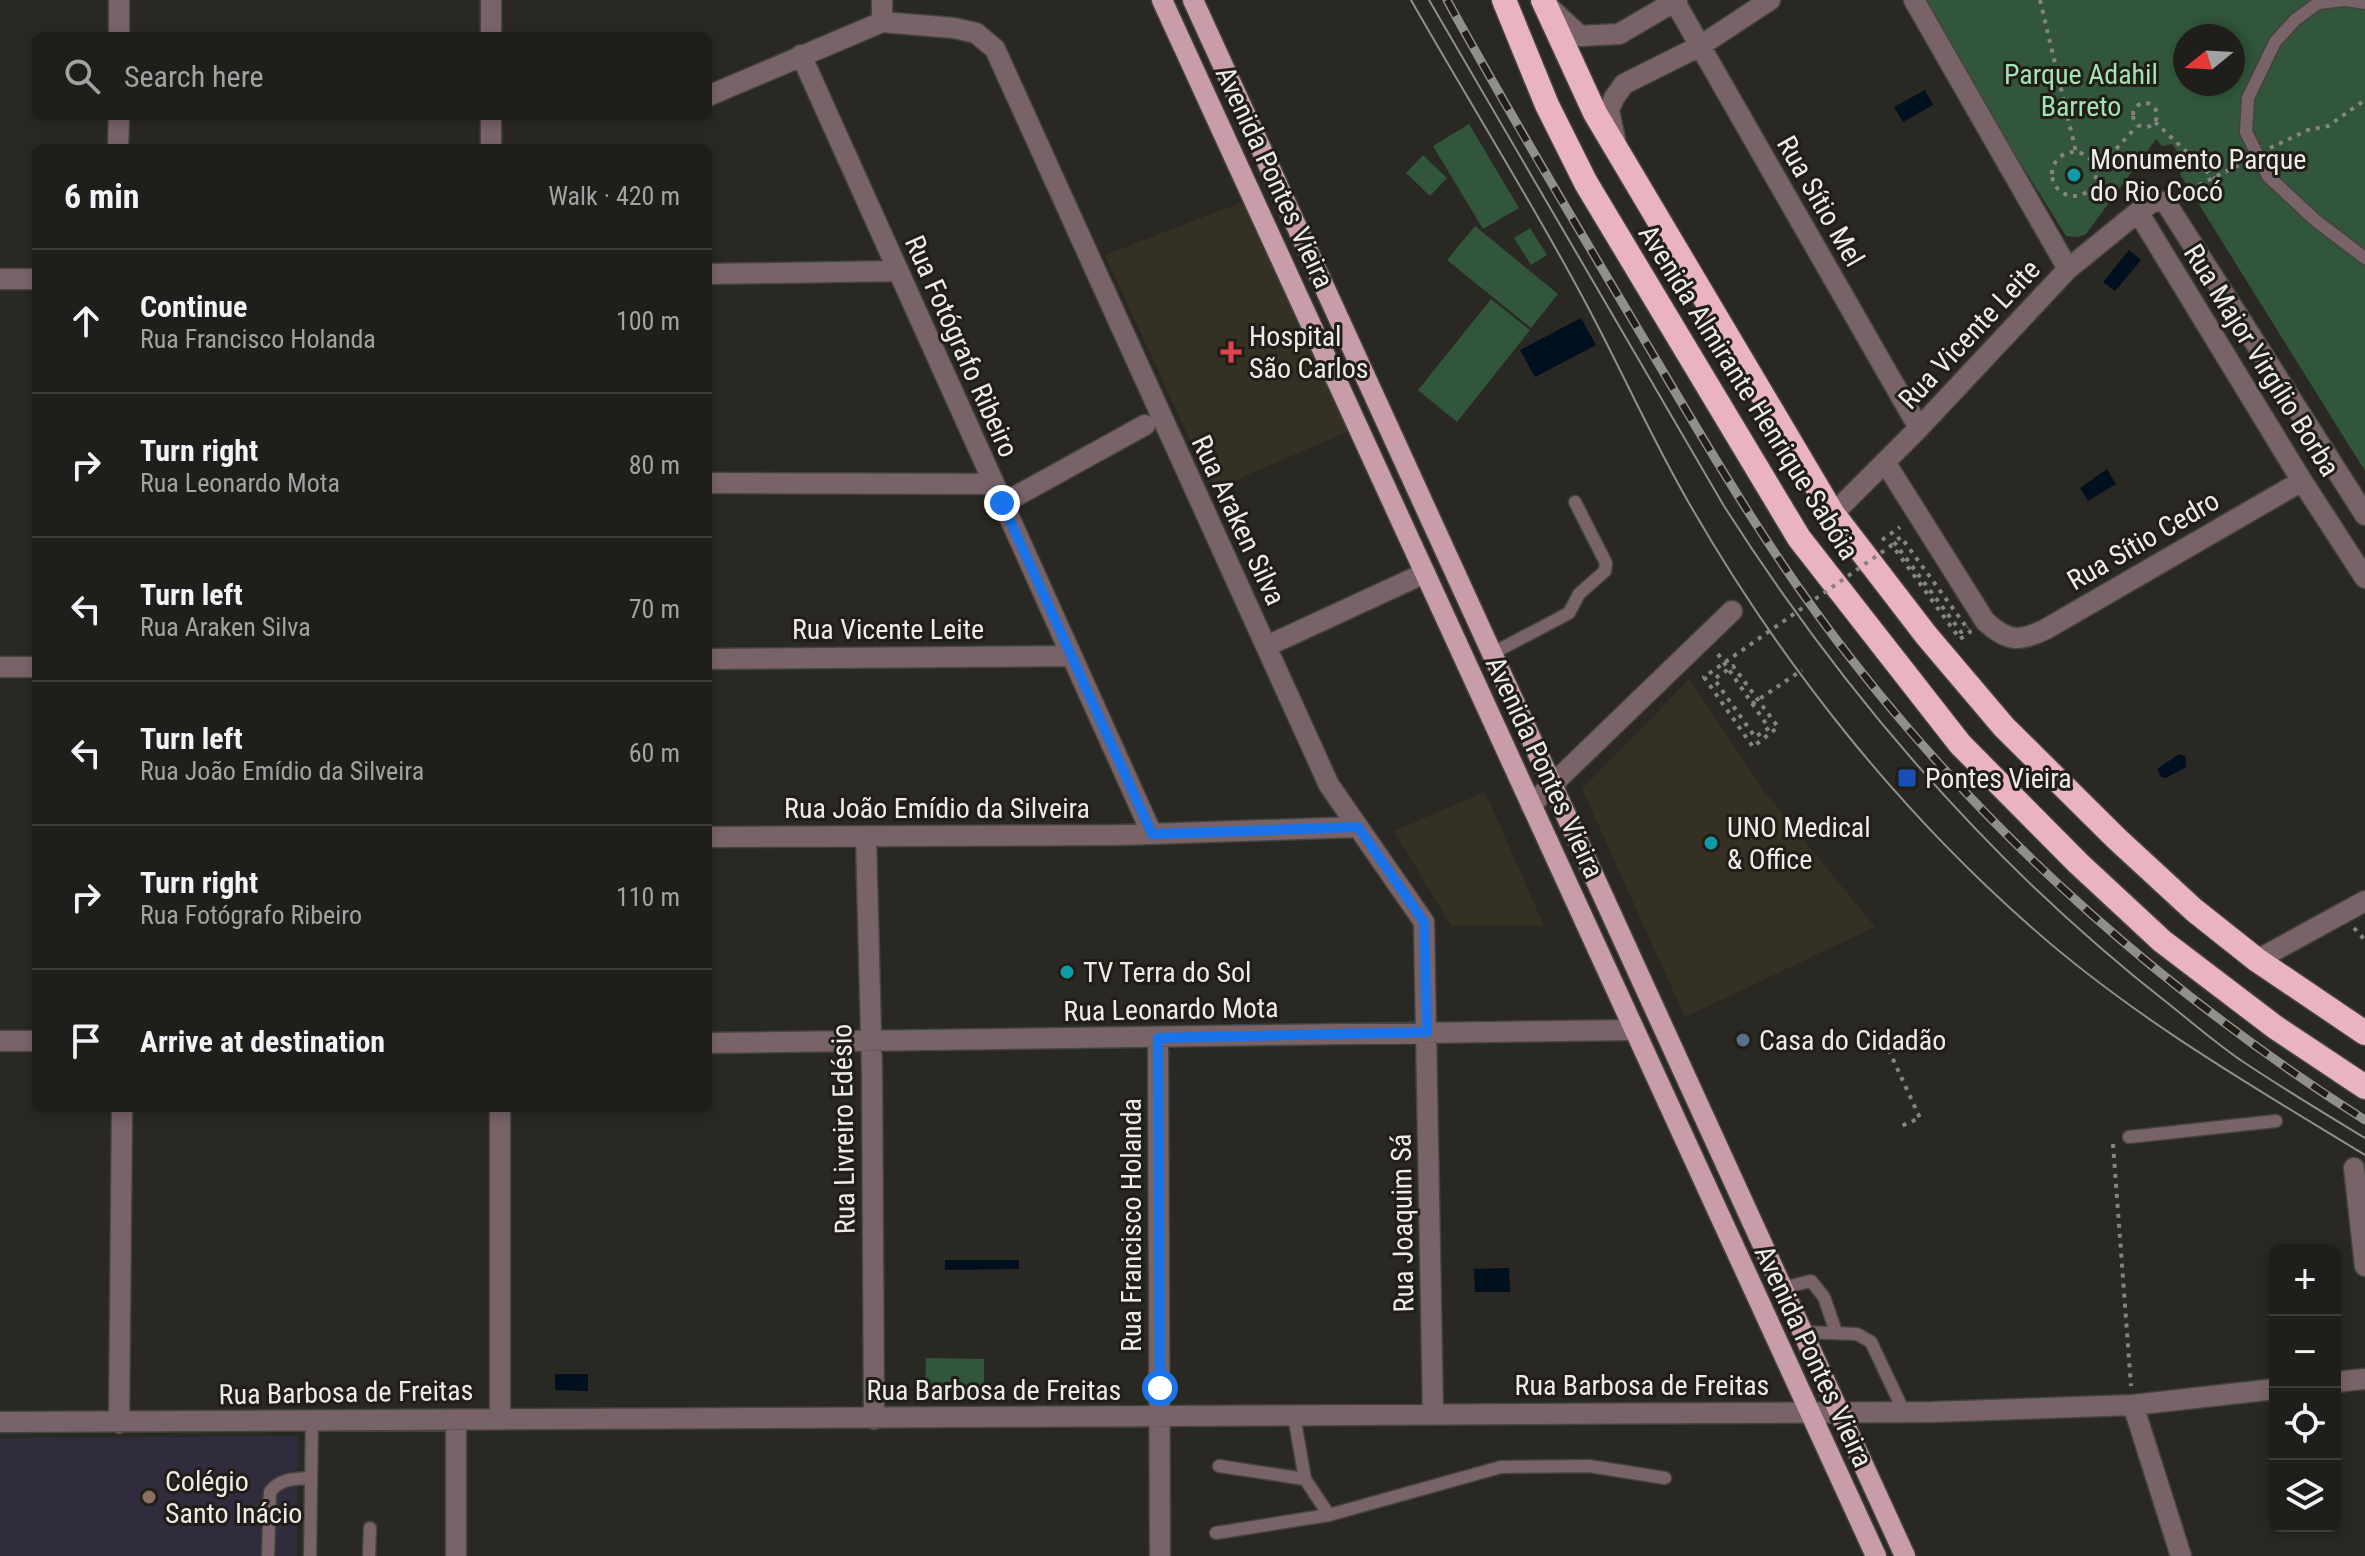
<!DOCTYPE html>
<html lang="en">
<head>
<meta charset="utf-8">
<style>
  :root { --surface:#201e1a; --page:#282723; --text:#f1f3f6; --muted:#a2a2a2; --line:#3d3c39 }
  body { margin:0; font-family:"Roboto Condensed",sans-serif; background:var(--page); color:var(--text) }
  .controls { position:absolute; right:24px; bottom:24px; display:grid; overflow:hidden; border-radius:12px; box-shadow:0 4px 12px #0003 }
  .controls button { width:72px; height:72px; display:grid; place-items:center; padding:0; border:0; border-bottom:2px solid var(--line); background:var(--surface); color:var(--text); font:40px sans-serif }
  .compass { position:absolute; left:2173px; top:24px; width:72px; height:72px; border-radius:50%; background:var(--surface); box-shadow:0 4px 12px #0003; rotate:252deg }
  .stop { position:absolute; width:24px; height:24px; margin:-18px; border:6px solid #1a73e8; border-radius:50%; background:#fff }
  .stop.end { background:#1a73e8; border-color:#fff; box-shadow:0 2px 8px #0008 }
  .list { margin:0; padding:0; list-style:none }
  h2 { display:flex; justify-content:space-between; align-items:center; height:104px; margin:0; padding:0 32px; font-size:34px }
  h2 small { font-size:26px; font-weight:400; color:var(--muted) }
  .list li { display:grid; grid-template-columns:52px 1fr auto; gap:24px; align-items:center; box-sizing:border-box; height:144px; padding:0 32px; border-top:2px solid var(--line) }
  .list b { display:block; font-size:30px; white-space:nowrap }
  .list p { margin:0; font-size:26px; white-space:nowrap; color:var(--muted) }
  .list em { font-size:26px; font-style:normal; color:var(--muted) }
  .icon { flex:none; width:44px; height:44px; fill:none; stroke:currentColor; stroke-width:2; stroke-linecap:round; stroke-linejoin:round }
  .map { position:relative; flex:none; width:2365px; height:1556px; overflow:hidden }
  .search { position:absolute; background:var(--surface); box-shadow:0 4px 12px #0003; left:32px; top:32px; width:680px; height:88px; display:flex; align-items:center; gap:20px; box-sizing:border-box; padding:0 28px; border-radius:12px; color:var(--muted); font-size:30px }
  .panel { position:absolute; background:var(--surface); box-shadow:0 4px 12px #0003; left:32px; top:144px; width:680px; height:968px; border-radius:12px }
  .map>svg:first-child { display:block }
</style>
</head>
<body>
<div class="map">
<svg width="2365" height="1556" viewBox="0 0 2365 1556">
  <rect width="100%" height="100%" fill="#2a2822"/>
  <path fill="#343024" d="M1245,201L1349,431L1213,490L1105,255Z
    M1689,679L1763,790L1875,927L1685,1017L1582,789Z
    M1485,792L1544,926H1451L1394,831Z"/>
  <path fill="#312c3d" d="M298,1436L297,1556H0V1438Z"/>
  <path fill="#31563b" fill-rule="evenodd" d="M1919,0H2365V471L2180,174L2185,163L2172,144L2162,146L2156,139L2086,234L2078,237L2066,236ZM2185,36H2233V84H2185Z
    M1469,124L1519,208L1483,229L1433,146Z
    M1423,155L1447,178L1430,196L1406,173Z
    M1475,226L1558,294L1531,328L1447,260Z
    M1530,228L1547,255L1531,265L1514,238Z
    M1491,299L1530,330L1457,422L1418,390Z
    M926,1358L984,1359V1394L925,1393Z"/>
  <path fill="#00101e" d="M1925,90L1933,105L1903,122L1894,107Z
    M2129,250L2141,260L2115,291L2103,282Z
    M1581,318L1596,345L1535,377L1520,350Z
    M2107,469L2116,484L2088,501L2080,488Z
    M2179,754L2186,757V767L2166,778L2161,777L2157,769Z
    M945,1260H1019V1269L945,1270Z
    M1509,1268L1510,1292H1475L1474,1269Z
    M555,1374H588V1391L555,1390Z"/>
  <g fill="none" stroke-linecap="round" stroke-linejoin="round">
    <g stroke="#45433e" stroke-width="15">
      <path id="lane" d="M2345,0L2318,3L2295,20L2275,42L2248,98L2246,132L2268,176L2315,220L2365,258
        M2347,0L2365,3
        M1493,653L1569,613L1579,594L1605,571L1606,563L1575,502
        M2129,1137L2276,1121
        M1782,1288L1811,1281L1824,1297L1836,1332
        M1802,1332L1857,1334L1871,1342L1904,1412
        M1294,1416L1305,1479L1329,1515L1501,1467L1589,1466L1665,1478
        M1219,1466L1305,1479
        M1216,1533L1329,1515
        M268,1556L270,1492C280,1478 295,1479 311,1478
        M310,1556L312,1419
        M369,1556L370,1528"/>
    </g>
    <g stroke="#45433e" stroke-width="23">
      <path id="street" d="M491,0V36
        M882,0V22
        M1914,0L2068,269
        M1675,2L1919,428
        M1550,8L1580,36L1619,34L1677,0
        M119,36V0
        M801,55L1152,834
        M708,96L882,22L954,28L976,33L995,49L1329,785L1424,922L1433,1414
        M491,116V148
        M1615,139L1609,110L1614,98L1624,84L1700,46L1770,0
        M118,148L119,116
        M2138,212L2302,481L2365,578
        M708,274L898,271
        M0,279H36
        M1885,462L1985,621C2007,642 2020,642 2046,629L2302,481
        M708,483L994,484
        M1018,495L1145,425
        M1833,514L1919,428L2068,269L2138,212L2154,201L2163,202L2168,206L2365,515
        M1267,646L1425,573
        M708,659L1069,656
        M0,667H36
        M1531,805L1732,611
        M708,837L1119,835L1358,827
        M866,838L872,1072L874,1419
        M2257,960L2365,901
        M1158,1038L1160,1556
        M0,1041H36
        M708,1043L1634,1030
        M500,1108V1419
        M2354,1168L2365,1266
        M2335,1382L2365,1379
        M2133,1405L2181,1556
        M0,1422L1932,1412L2133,1405L2275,1389
        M119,1423L122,1108
        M456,1556V1420"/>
    </g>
    <g stroke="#45433e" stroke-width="23">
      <path id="primary" d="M1162,0L1876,1556
        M1193,0L1905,1556"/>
    </g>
    <g stroke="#45433e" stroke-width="27">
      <path id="highway" d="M1504,0L1547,105L1586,183L1799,538L1960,744L2078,863L2162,941L2275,1027L2365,1087
        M1543,0L1595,113L1833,514L1926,635L2004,727L2117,839L2194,910L2257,960L2365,1033"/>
    </g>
    <path stroke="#86847f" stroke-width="4" stroke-dasharray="4 6" stroke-linecap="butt" d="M2040,0L2076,152
      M2133 115a12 12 0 1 1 24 0a12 12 0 1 1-24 0Z
      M2155,122L2214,178
      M2270,148L2308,130L2328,126L2365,100
      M2052 174a22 22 0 1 1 44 0a22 22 0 1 1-44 0Z
      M2096,171L2137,126
      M2181,194L2245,162
      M1882,540L1900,527
      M1894,542L1961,632L1968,627
      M1718,654L1769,728
      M1752,704L1802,670
      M2354,928L2365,940
      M1889,1042L1886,1044L1920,1118L1899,1127
      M2113,1144L2131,1386"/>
    <use href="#lane" stroke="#786368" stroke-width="12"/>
    <use href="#street" stroke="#786368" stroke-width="20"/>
    <use href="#primary" stroke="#c99ca9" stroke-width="20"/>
    <use href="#highway" stroke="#e9b3c2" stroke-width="24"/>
    <path stroke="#908f8a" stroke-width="2" d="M1411,0C1465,95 1524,189 1576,285C1617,359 1650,437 1693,510C1782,664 1896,808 2030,926C2131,1016 2250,1085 2365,1155
      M1429,0L1724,506C1845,696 1992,866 2170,1005C2194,1024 2217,1044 2242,1061C2282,1088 2324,1113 2365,1138"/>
    <g stroke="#908f8a" stroke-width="9">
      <path id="rail" d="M1447,0C1506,108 1569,213 1632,319C1702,437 1770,557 1856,665C1996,844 2173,998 2365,1120"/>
    </g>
    <use href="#rail" stroke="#211e18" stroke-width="6" stroke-dasharray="18" stroke-linecap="butt"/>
    <path stroke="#86847f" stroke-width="4" stroke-dasharray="4 6" stroke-linecap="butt" d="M1769,728L1755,737L1714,679L1733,666L1778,727L1753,747L1704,677L1892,545L1960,639L1970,632L1901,537L1894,542"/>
  </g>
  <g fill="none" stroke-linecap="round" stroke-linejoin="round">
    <path stroke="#1a73e8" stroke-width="10" d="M1002,503L1152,834L1358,827L1424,922L1427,1032L1158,1038L1160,1388"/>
  </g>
  <g fill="#0f9aa8" stroke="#211e18" stroke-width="3">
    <circle cx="2074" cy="175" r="8"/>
    <circle cx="1711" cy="843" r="8"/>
    <circle cx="1067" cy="972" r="8"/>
  </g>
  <path fill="#e0444e" stroke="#211e18" stroke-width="3" d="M1227 340h8v8h8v8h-8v8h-8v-8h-8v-8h8z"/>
  <rect fill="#1a4fb4" stroke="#211e18" stroke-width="3" x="1897" y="768" width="20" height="20" rx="4"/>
  <circle fill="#5c6f8a" stroke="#211e18" stroke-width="3" cx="1743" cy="1040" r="8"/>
  <circle fill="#8d6e63" stroke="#211e18" stroke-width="3" cx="149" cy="1497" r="8"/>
  <g text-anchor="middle" stroke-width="6" stroke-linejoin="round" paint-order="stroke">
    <g font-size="28" fill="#a2e4b3" stroke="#211e18">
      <text x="2081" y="84">Parque Adahil<tspan x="2081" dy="32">Barreto</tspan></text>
    </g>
    <g font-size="28" fill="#edece8" stroke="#211e18" text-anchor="start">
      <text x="2090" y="169">Monumento Parque<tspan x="2090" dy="32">do Rio Cocó</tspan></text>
      <text x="1249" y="346">Hospital<tspan x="1249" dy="32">São Carlos</tspan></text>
      <text x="1925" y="788">Pontes Vieira</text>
      <text x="1727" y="837">UNO Medical<tspan x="1727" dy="32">&amp; Office</tspan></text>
      <text x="1083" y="982">TV Terra do Sol</text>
      <text x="1759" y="1050">Casa do Cidadão</text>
      <text x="165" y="1491">Colégio<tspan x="165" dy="32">Santo Inácio</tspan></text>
    </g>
    <g font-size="28" fill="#edece8" stroke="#211e18">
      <text transform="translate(1275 177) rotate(65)" y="10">Avenida Pontes Vieira</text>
      <text transform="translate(1821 201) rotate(60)" y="10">Rua Sítio Mel</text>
      <text transform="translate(1969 334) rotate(-47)" y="10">Rua Vicente Leite</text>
      <text transform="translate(962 346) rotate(66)" y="10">Rua Fotógrafo Ribeiro</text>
      <text transform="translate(2262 360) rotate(58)" y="10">Rua Major Virgílio Borba</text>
      <text transform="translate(1749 392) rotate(58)" y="10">Avenida Almirante Henrique Sabóia</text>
      <text transform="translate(1239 520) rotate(65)" y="10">Rua Araken Silva</text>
      <text transform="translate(2143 540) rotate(-30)" y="10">Rua Sítio Cedro</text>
      <text x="888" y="639">Rua Vicente Leite</text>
      <text transform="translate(1545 767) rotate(65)" y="10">Avenida Pontes Vieira</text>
      <text x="937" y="818">Rua João Emídio da Silveira</text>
      <text transform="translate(1171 1009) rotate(-1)" y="10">Rua Leonardo Mota</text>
      <text transform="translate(843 1129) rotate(-91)" y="10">Rua Livreiro Edésio</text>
      <text transform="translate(1402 1223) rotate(-91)" y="10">Rua Joaquim Sá</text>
      <text transform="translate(1131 1225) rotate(-90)" y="10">Rua Francisco Holanda</text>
      <text transform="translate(1814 1356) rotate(65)" y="10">Avenida Pontes Vieira</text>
      <text x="1642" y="1395">Rua Barbosa de Freitas</text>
      <text x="994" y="1400">Rua Barbosa de Freitas</text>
      <text transform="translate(346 1392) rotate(-1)" y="10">Rua Barbosa de Freitas</text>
    </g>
  </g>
</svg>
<div class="controls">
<button>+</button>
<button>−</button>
<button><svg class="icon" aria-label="locate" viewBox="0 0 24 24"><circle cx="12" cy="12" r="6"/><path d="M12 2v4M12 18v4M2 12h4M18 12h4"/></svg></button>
<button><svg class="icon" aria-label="layers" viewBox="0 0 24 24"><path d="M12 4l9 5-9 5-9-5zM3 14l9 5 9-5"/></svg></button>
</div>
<svg class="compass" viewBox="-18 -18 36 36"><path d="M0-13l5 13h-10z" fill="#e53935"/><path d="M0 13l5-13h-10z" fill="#a2a2a2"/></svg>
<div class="stop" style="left:1160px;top:1388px"></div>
<div class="stop end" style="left:1002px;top:503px"></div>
<div class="search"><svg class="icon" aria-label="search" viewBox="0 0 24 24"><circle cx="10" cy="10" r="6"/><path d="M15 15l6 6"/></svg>Search here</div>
<section class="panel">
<h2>6 min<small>Walk · 420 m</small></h2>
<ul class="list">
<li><svg class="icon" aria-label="ahead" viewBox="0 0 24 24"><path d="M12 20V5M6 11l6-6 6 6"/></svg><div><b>Continue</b><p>Rua Francisco Holanda</p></div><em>100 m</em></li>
<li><svg class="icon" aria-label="right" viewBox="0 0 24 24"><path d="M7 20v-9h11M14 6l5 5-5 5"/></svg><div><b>Turn right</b><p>Rua Leonardo Mota</p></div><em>80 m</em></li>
<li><svg class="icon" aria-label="left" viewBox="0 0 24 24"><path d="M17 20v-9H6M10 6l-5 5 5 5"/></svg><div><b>Turn left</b><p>Rua Araken Silva</p></div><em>70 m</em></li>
<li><svg class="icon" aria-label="left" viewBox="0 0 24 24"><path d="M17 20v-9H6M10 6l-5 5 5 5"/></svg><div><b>Turn left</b><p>Rua João Emídio da Silveira</p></div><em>60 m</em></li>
<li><svg class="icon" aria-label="right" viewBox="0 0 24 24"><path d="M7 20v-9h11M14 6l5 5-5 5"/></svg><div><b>Turn right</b><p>Rua Fotógrafo Ribeiro</p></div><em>110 m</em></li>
<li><svg class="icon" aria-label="arrive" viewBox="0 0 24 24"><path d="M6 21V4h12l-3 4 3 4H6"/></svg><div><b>Arrive at destination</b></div></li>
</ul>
</section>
</div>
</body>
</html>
